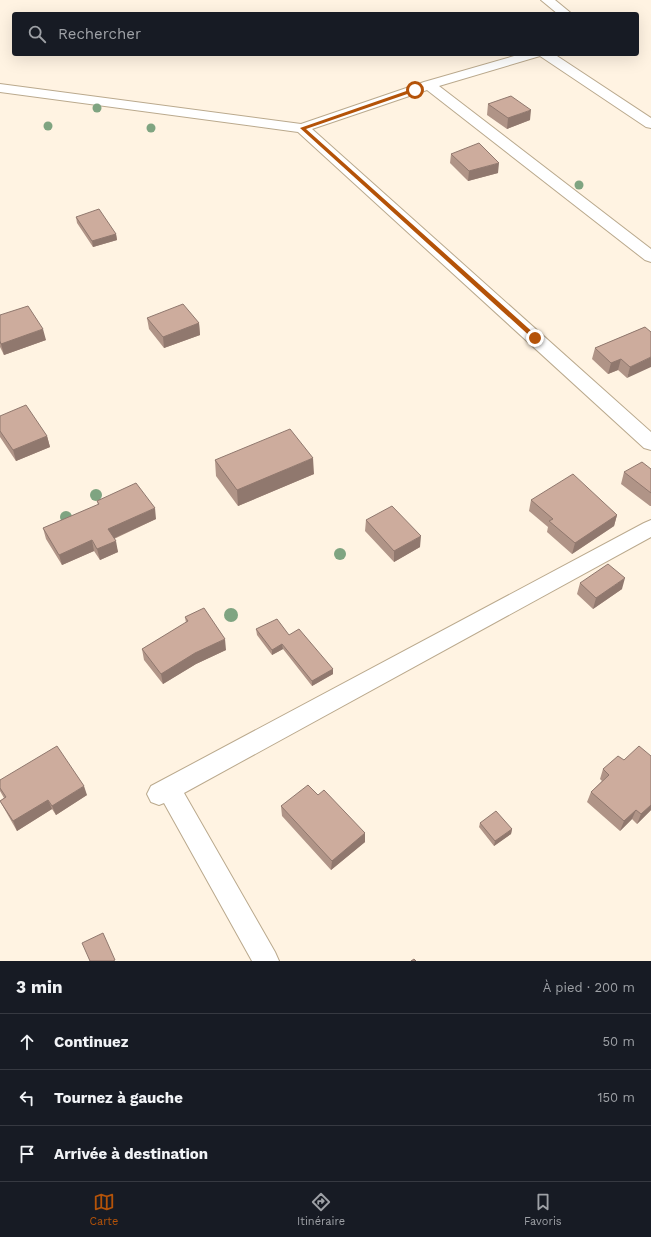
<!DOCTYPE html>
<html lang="fr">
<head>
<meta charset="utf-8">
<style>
  :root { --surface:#171b24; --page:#242831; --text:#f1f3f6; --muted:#9ea1a6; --line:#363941; --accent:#b45309 }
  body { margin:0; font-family:"Work Sans",sans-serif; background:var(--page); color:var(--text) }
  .stop { position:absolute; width:12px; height:12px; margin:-9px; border:3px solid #b45309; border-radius:50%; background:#fff }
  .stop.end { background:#b45309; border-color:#fff; box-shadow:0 1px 4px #0008 }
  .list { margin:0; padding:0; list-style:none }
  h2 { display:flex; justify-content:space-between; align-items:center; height:52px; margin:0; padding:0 16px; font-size:17px }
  h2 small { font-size:13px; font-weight:400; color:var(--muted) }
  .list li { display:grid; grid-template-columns:26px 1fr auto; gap:12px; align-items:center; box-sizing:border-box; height:56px; padding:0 16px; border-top:1px solid var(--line) }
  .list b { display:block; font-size:15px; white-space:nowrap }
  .list em { font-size:13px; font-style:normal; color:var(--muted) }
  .icon { flex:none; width:22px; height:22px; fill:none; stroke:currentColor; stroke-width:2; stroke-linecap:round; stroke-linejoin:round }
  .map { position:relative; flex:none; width:651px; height:961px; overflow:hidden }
  .search { position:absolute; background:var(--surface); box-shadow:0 4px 16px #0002; left:12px; right:12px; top:12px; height:44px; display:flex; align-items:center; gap:10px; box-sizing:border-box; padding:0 14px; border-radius:4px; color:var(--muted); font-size:15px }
  .sheet { height:220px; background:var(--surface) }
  nav { display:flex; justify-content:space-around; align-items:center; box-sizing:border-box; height:56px; border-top:1px solid var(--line); background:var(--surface); font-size:11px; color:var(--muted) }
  nav a { display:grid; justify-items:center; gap:2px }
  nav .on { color:var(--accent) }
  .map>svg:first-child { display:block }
</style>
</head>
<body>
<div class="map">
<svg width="651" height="961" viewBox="0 0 651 961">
  <rect width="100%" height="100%" fill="#fff3e2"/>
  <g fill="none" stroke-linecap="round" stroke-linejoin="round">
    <g stroke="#baa98d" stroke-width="2">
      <path id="street" d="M541,0H555L572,14H558Z
        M521,54H554L651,118V128L646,127L540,56L439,86L651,249V262L645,260L427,90L312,129L651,432V450L644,448L298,132L0,92V84L301,124L424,82Z
        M651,520V537L184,793L275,952L279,961H252L164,803L159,805L151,802L147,794L151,786L644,523Z"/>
    </g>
    <use href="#street" fill="#fff" fill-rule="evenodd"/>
  </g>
  <g fill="#7fa481">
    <circle cx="97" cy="108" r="4.5"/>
    <circle cx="48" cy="126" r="4.5"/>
    <circle cx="151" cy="128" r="4.5"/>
    <circle cx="579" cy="185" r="4.5"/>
    <circle cx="96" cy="495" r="6"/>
    <circle cx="66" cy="517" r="6"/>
    <circle cx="340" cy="554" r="6"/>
    <circle cx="231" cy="615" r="7"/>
  </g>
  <path fill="#b09487" d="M488,104L530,120L507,129L487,115Z
    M451,154L498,173L468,181L450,163Z
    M76,217L116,234L117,240L93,247L77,223Z
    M0,315L46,340L4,355L0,347Z
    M147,318L199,323L200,335L164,348L149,329Z
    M645,327L627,378L618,370L608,374L592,359L595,348Z
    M0,416L47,436L50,447L16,461L0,437Z
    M215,460L314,474L238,506L216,476Z
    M651,469V506H650L621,484L624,472Z
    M531,500L617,515L614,526L572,554L547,532L548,527L529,511Z
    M97,501L156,519L114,539L118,552L100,560L94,551L62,565L46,539L43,528L98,505Z
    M366,520L420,547L394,562L365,531Z
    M580,583L622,589L593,609L577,594Z
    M185,617L226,650L196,664L163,684L144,660L142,649L186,623Z
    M256,629L289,635L333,674L312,686L283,649L272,655L257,635Z
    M651,756V810L637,824L632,819L620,831L587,802L591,792L602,781L600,779L603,769L624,760Z
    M0,780L87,795L56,815L52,809L17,831L5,810L0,801L4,798L0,791Z
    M318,795L365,833V842L331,870L282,816L281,806Z
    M480,823L512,829L511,834L494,846L479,827Z"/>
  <path fill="#90786e" d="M531,110L530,120L507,129L508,118Z
    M499,163L498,173L468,181L469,171Z
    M116,234L117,240L93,247L92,241Z
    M199,323L200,335L164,348L163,337Z
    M43,329L46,340L4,355L1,344Z
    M651,357V367L627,378L630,367Z
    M621,359L618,370L608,374L611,363Z
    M47,436L50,447L16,461L13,450Z
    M313,458L314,474L238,506L237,490Z
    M155,508L156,519L110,540L108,529Z
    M617,515L614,526L572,554L575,543Z
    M421,536L420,547L394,562V551Z
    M92,540L94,551L62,565L59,555Z
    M116,541L118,552L100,560L97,549Z
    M625,578L622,589L593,609L596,598Z
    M225,639L226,650L196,664L163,684L161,674L195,653Z
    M282,644L283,649L272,655V650Z
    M333,669V674L312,686V681Z
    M84,786L87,795L56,815L52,806Z
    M48,800L52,809L17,831L13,821Z
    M651,805V810L637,824L641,814Z
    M636,810L632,819L620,831L624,821Z
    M512,829L511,834L494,846L495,841Z
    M365,833V842L331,870L332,861Z"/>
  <path fill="#cdac9d" stroke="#90786e" d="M511,96L531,110L508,118L488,104Z
    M479,143L499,163L469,171L451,154Z
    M99,209L116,234L92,241L76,217Z
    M183,304L199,323L163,337L147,318Z
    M28,306L43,329L1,344L0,341V315Z
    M645,327L651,332V357L630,367L621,359L611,363L595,348Z
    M26,405L47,436L13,450L0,431V416Z
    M290,429L313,458L237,490L215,460Z
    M642,462L651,469V493L624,472Z
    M573,474L617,515L575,543L549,521L553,519L531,500Z
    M136,483L155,508L108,529L116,541L97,549L92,540L59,555L43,528L99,504L97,501Z
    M392,506L421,536L394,551L366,520Z
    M608,564L625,578L596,598L580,583Z
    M204,608L225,639L195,653L161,674L142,649L188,621L185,617Z
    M277,619L289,635L299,629L333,669L312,681L282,644L272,650L256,629Z
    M57,746L84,786L52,806L48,800L13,821L0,801L6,797L0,788V780Z
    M639,746L651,756V805L641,814L636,810L624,821L591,792L609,775L603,769L618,756L624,760Z
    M308,785L318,795L324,790L365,833L332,861L281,806Z
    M496,811L512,829L495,841L480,823Z
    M103,933L115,960L113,961H90L82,943Z
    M414,959L416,961H411Z"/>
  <path fill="#b45309" d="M415,88L416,91L306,129L537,336V339H533L300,128Z"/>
</svg>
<div class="stop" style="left:415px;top:90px"></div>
<div class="stop end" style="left:535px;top:338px"></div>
<div class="search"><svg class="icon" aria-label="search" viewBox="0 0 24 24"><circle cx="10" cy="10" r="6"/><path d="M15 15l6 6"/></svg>Rechercher</div>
</div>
<section class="sheet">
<h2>3 min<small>À pied · 200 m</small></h2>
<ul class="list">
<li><svg class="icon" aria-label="ahead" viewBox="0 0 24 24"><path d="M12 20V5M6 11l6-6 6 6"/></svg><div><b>Continuez</b></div><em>50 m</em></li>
<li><svg class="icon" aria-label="left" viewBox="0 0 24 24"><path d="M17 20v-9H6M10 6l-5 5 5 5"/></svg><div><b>Tournez à gauche</b></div><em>150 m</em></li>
<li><svg class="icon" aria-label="arrive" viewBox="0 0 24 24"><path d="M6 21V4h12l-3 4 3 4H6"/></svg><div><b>Arrivée à destination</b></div></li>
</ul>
</section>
<nav>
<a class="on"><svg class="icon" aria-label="map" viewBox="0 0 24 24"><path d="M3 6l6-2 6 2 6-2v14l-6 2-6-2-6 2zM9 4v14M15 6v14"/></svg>Carte</a>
<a><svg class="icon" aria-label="directions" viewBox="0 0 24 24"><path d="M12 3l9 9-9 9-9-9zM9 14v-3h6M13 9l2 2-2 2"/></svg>Itinéraire</a>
<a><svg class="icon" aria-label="saved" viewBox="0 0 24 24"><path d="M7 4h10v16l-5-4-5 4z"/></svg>Favoris</a>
</nav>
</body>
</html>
